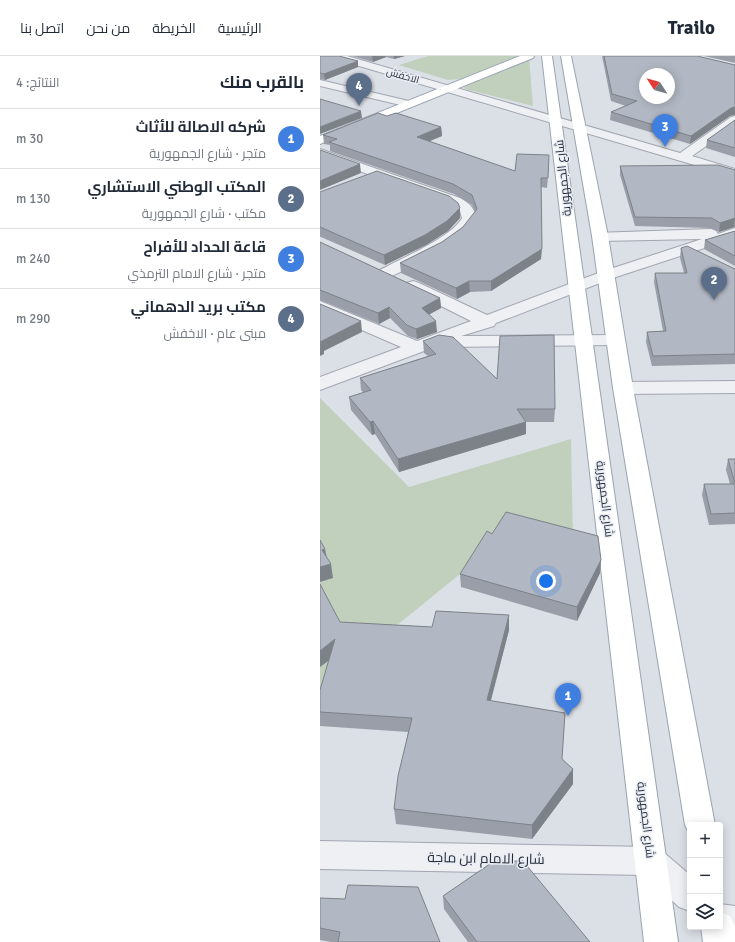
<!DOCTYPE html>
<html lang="ar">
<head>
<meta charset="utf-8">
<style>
  :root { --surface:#fff; --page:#f2f2f3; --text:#1f2937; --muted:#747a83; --line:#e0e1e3; --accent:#2563eb }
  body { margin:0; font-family:Signika,Cairo,sans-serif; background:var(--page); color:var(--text); direction:rtl }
  .controls { position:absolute; right:12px; bottom:12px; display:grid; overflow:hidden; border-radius:4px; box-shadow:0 2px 10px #0003 }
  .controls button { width:36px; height:36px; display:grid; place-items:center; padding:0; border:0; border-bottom:1px solid var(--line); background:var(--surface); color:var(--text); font:20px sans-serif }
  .compass { position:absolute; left:319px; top:12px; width:36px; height:36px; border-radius:50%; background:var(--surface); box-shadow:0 2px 10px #0003; rotate:306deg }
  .you { position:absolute; left:226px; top:525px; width:14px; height:14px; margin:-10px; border:3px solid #fff; border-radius:50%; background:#1a73e8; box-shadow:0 0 0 6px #1a73e833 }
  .badge { display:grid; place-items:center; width:26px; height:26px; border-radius:50%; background:var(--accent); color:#fff; font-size:13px; font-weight:700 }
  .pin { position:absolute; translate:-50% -33px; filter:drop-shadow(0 1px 2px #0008) }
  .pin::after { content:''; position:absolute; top:21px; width:14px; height:12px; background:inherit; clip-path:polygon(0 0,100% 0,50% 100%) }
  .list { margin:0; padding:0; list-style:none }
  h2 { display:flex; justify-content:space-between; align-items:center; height:52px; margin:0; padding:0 16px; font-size:17px }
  h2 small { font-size:13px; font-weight:400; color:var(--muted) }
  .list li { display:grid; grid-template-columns:26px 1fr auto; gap:12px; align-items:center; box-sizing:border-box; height:60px; padding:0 16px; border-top:1px solid var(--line) }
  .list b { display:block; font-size:15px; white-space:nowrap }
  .list p { margin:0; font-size:13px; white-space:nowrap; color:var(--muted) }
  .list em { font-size:13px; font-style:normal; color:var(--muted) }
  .icon { flex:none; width:22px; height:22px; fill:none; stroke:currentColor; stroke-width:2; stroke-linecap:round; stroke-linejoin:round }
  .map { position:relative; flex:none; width:415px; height:886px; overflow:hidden; direction:ltr }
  header { display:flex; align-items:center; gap:24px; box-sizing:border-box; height:56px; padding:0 20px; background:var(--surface); border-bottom:1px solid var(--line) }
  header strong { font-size:19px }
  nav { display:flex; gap:22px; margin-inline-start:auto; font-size:14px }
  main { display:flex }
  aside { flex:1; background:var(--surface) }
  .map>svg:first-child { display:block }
</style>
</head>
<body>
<header>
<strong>Trailo</strong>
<nav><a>الرئيسية</a><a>الخريطة</a><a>من نحن</a><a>اتصل بنا</a></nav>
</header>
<main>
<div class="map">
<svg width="415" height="886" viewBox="0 0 415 886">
  <rect width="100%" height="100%" fill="#dbdfe6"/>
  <path fill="#c1d0bc" d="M108,0H200L140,23L128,24L79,9Z
    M209,1L213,50L145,33L143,29Z
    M0,342L89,431L251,383L253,488L178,487L0,632Z"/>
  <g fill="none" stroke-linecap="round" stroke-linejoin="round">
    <g stroke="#a1a6b0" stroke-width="2">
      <path id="minor" d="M11,0H27L360,97L411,61L415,60V70L372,100L415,113V121L12,2Z
        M0,24L93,46L95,48L89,51L0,30Z
        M0,93L140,142C148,146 155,152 156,162C143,189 98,207 72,220L66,222L60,220L58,217L60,214C80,203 132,181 142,162L140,155L123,145L0,101Z
        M415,172V182L293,222L176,267L174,270L141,280L296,279L302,280L305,284L302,288L296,289L127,291L120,289L0,334V321L81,291L0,256V245L97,285L151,265L87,233L85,230L87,227L93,225L99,227L167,259L281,216L382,183L280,185L275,183L272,180L275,177L391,173L396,175L398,178Z
        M415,325V337L303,338L296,336L293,332L296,328L303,326Z
        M0,785L331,791L342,795L370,819V855L359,851L324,819L0,813Z
        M400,848L415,850V882L400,880L388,875L386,871H400Z"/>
    </g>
    <g stroke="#9aa4b2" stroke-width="2">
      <path id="major" d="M200,0H214L213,2L0,88V80Z
        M222,0H232L358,886H324Z
        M241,0H251L288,180L313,332L395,769H370V779L365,769L293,332L272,180Z
        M400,856L410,860L415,871V886H383L381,871H400Z"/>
    </g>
    <use href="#minor" fill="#eef0f4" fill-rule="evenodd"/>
    <use href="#major" fill="#fff" fill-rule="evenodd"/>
  </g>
  <path fill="#999ea8" d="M0,0L38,11L5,24L0,23Z
    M32,0H85L74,3L66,1L53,6Z
    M282,0H377L410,60L370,88L290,64L291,56L306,50L291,45Z
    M384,0H415V7Z
    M67,60L121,71L122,80L109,85L195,115L229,108L227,132L221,131V203L171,235L150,236L137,243L81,217L80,207L122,186L143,171L155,156L152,149L134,138L10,95V89L4,88L3,79Z
    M415,64V101L386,92L387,84Z
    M300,110L415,114V171L399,176L391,172L315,170L300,119Z
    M0,136L140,152V162L128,175L106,189L65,209L1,181H0Z
    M415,175V210L384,193L385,184Z
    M0,186L120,242L121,252L109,258L117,276L97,283L88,280L70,262L59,268L0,244Z
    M361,192L415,213V308L332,310L326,286L327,276L343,275L334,226L335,217H364L360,202Z
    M103,285L235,353L234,366H206V378L79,416L55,378L52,379L31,354L29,341L44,337L41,334L40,322L108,300L104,297Z
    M408,403H415V468L389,469L382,439L384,428H410L406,414Z
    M172,478L281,504L280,517L257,565L141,531L140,518Z
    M20,566L112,571L189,574L171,645L253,713V728L212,783L76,768L74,753L88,676L0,670V634Z
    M123,840L270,886H148L124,853Z
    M0,842L120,886H11L0,884Z"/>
  <path fill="#7d8188" d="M52,0H66V1L53,6Z
    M74,0H85L74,3Z
    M38,5V11L5,24L4,18Z
    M415,51V59L410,60L370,88L371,80L411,52Z
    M41,55L42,62L0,78V71Z
    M121,71L122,80L98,90L97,81Z
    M40,108L41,117L0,134V125Z
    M140,152V162L128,175L106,189L65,209L64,199Z
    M415,162L414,171L399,176L400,167Z
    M222,193L221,203L171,235V225Z
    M149,225L150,236L137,243L136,232Z
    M120,242L121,252L103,262L102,252Z
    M69,251L70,262L59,268L58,257Z
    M41,265L42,276L4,295V298L0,300V286Z
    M116,265L117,276L97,283L96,273Z
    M53,365L55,378L52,379L50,366Z
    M206,366V378L79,416L78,403Z
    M5,493L8,507L2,494Z
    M281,504L280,517L257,565V551Z
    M11,508L13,522L0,526V511Z
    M189,559V574L167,658V644Z
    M15,583L18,598L0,611V595Z
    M253,713V728L212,783V769Z"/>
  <path fill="#b2b8c3" stroke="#7d8188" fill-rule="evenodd" d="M0,0H19L38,5L4,18L0,17Z
    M284,0H377L415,9V51L411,52L371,80L291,56L317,45L292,38ZM325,18H349V42H325Z
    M0,43L41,55L0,71Z
    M58,57L67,60L76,57L121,71L97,81L195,115L197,98L229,99L228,122H221L222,193L171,225H149L136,232L80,207L122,186L143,171L157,153L152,139L133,128L9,86L17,83L3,79Z
    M415,64V92L387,84Z
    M0,94L40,108L0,125Z
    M398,109L415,114V162L400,167L392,162L315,161L300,110Z
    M57,115L129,140L138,147L140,152L127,165L105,179L64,199L0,171V136Z
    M415,175V200L385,184Z
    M0,186L120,242L102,252L116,265L96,273L87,269L69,251L58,257L0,234Z
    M367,190L415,213V298L333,300L327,276L346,275L335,217H367L361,192Z
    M0,248L41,265L0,286L2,287L0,288Z
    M119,279L133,281L177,323L180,280L234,279L235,353H197L206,366L78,403L53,365L50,366L29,341L51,334L40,322L116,298L103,285Z
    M408,403H415V427Z
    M384,428H415V457L391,458Z
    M186,456L278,480L281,504L257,551L140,518L167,475L172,478Z
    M0,484L5,493L2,494L11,508L0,511Z
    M0,528L20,566L112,571L116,555L189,559L167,644L245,657L242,703L253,713L212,769L74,753L78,720L92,662L0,656V634L15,583L0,595Z
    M174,805H203L270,886H157L123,840Z
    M28,829L98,831L120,886H18L20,876L0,872V842L25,843Z"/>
  <g text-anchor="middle" stroke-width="3" stroke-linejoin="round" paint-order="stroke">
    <g font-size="10" fill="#252d3c" stroke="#eaeef4">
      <text transform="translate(83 19) rotate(16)" y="4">الاخفش</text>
    </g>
    <g font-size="12" fill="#252d3c" stroke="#eaeef4">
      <text transform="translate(243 122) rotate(-96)" y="4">شارع الجمهورية</text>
      <text transform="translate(285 443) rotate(83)" y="4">شارع الجمهورية</text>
      <text transform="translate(326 764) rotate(83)" y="4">شارع الجمهورية</text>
    </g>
    <g font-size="14" fill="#252d3c" stroke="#eaeef4">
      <text transform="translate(166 802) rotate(1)" y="5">شارع الامام ابن ماجة</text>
    </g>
  </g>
</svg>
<div class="controls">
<button>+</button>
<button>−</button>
<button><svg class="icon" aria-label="layers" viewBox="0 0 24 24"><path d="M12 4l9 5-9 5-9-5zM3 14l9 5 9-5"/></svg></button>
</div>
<svg class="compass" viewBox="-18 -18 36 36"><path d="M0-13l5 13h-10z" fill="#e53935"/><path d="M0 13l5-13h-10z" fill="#747a83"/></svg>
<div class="you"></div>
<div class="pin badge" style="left:248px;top:660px;background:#3f7fe0">1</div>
<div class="pin badge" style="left:394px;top:244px;background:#5c6f8a">2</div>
<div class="pin badge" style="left:345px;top:91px;background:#3f7fe0">3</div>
<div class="pin badge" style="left:39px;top:50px;background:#5c6f8a">4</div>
</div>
<aside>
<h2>بالقرب منك<small>النتائج: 4</small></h2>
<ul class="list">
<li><span class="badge" style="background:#3f7fe0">1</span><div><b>شركه الاصالة للأثاث</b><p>متجر · شارع الجمهورية</p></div><em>30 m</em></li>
<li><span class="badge" style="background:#5c6f8a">2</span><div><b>المكتب الوطني الاستشاري</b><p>مكتب · شارع الجمهورية</p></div><em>130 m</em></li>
<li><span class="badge" style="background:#3f7fe0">3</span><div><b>قاعة الحداد للأفراح</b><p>متجر · شارع الامام الترمذي</p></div><em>240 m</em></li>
<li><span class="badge" style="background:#5c6f8a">4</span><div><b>مكتب بريد الدهماني</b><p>مبنى عام · الاخفش</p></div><em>290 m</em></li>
</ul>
</aside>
</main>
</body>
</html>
